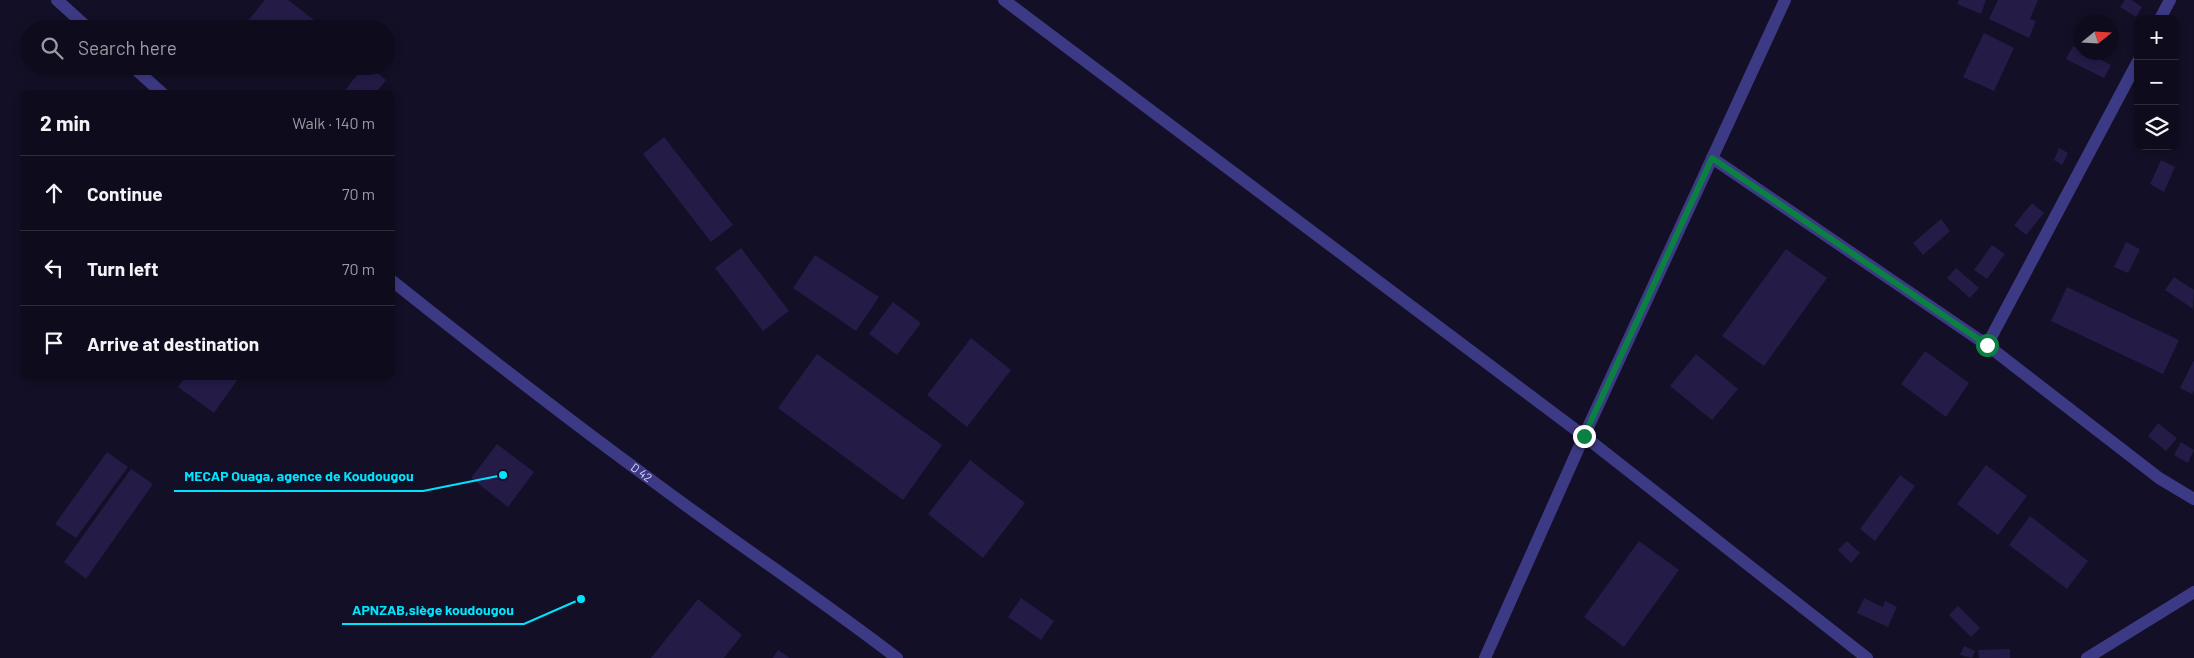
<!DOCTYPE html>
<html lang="en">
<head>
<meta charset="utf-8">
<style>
  :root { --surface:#0e0b1c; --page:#171425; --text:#f1f3f6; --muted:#9b9ba3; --line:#2e2b3b }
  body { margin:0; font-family:Barlow,sans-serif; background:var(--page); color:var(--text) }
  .controls { position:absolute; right:15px; top:15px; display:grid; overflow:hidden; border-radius:10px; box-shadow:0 2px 8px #0003 }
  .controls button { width:45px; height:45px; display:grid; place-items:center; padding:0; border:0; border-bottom:1px solid var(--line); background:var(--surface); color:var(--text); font:25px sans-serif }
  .compass { position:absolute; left:2074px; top:15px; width:45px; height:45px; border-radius:50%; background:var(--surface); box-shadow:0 2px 8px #0003; rotate:72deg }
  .stop { position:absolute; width:15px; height:15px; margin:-11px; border:4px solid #0b8043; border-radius:50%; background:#fff }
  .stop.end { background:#0b8043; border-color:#fff; box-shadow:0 1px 5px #0008 }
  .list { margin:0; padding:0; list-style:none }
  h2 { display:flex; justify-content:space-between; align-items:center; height:65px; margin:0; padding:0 20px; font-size:21px }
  h2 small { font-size:16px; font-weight:400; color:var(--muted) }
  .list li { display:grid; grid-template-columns:32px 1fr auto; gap:15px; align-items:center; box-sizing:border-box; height:75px; padding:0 20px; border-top:1px solid var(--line) }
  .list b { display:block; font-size:19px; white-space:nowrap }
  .list em { font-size:16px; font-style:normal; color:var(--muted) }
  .icon { flex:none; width:28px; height:28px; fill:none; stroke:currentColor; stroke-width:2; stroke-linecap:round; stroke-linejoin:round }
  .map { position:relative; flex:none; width:2194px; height:658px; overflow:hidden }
  .search { position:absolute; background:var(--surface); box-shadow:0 2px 8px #0003; left:20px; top:20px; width:375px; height:55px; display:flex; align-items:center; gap:12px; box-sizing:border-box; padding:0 18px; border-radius:28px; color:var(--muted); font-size:19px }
  .panel { position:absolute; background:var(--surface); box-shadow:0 2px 8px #0003; left:20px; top:90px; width:375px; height:290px; border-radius:10px }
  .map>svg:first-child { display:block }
</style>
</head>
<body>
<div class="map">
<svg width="2194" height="658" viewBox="0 0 2194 658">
  <rect width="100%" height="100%" fill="#130f26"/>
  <path fill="#241b47" d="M265,0H288L326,29H241Z
    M1959,0H1986L1981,14L1957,4Z
    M1998,0H2038L2030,19L2036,21L2029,38L1989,19Z
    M2125,0H2132L2142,7L2136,17L2120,7Z
    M1984,33L2014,48L1994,91L1963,77Z
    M2073,46L2082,50V52H2086L2111,65L2104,78L2066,59Z
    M364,66H368L386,80L375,94H342Z
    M664,137L733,225L711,242L643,154Z
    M2059,148L2068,153L2062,165L2054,160Z
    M2161,160L2175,167L2164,192L2150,184Z
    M2032,203L2044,213L2026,235L2014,225Z
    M1941,219L1950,231L1923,255L1913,243Z
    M2126,242L2140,249L2128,273L2114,267Z
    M1992,245L2005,254L1987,279L1974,270Z
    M741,248L789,311L763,331L715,268Z
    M1786,249L1827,278L1764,366L1722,336Z
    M815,255L879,297L856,331L793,288Z
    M1956,268L1979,288L1970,298L1947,278Z
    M2174,277L2194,290L2193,309L2165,290Z
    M2067,287L2179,340L2163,374L2051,321Z
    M893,302L921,323L897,355L869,334Z
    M971,338L1011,370L967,427L927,395Z
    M1925,351L1969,383L1946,417L1901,384Z
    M817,354L942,445L903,500L778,408Z
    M1696,354L1738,389L1712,420L1670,386Z
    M2194,360V391L2192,394L2180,388Z
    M186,376H240L214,413L178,387Z
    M2158,423L2177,438L2166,451L2148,436Z
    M2181,442L2194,450L2188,463L2174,455Z
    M497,444L534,472L508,507L471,478Z
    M107,452L128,467L76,538L55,524Z
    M970,460L1025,503L983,558L928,514Z
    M1986,465L2027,496L1998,535L1957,504Z
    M131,469L153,484L86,579L64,562Z
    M1900,475L1915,486L1875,541L1860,529Z
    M2030,516L2088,561L2067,589L2009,545Z
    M1639,541L1679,570L1624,647L1584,617Z
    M1847,541L1860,553L1851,563L1838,550Z
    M1021,598L1054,621L1041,640L1008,617Z
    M1864,598L1883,607L1885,601L1897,607L1888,627L1857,613Z
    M698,599L742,635L724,658H651Z
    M1958,606L1980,628L1971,637L1949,615Z
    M1964,646L1975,651L1972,658L1960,655Z
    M2010,649V658H1979L1978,650Z
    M778,650L790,658H773Z"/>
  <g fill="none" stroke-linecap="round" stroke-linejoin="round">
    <g stroke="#3d3a85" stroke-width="12">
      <path d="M57,0L89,29"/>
      <path d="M1004,0L1584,436L1867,658"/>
      <path d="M2160,19L2170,0"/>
      <path d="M132,66L163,94"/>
      <path d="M1712,158L1987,345L2159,478L2194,499"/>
      <path id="s1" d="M391,280C479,350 567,419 658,485C737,544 819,598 897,658"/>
      <path d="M1987,345L2138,61"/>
      <path d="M1485,658L1584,436L1785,0"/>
      <path d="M2087,658L2194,592"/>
    </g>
  </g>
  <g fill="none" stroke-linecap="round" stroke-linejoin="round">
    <path stroke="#0b8043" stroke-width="6" d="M1584,436L1712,158L1987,345"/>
  </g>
  <g text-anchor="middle" stroke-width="4" stroke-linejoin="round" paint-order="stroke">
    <g font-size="12" fill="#d9d4ff" stroke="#130f26">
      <text dy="4" stroke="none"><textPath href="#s1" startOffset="316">D 42</textPath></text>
    </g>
  </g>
  <path fill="none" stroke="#00e5ff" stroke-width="2" d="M503 475L423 491H174M581 599L524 624H342"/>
  <g fill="#00e5ff" stroke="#130f26" stroke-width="2">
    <circle cx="503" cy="475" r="5"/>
    <circle cx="581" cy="599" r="5"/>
  </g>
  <g font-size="14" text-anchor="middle" font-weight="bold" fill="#00e5ff" stroke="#130f26" stroke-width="4" stroke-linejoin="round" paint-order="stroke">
    <text x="299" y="481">MECAP Ouaga, agence de Koudougou</text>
    <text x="433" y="615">APNZAB,siège koudougou</text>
  </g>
</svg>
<div class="controls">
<button>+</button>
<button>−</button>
<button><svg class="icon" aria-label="layers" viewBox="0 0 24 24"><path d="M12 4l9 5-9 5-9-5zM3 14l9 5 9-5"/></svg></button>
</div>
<svg class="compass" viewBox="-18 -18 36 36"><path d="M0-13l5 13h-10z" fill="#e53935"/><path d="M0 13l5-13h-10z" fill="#9b9ba3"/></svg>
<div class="stop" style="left:1987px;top:345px"></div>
<div class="stop end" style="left:1584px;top:436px"></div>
<div class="search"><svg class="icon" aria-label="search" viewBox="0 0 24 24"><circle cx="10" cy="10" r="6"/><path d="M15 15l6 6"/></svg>Search here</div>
<section class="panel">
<h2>2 min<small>Walk · 140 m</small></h2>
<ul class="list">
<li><svg class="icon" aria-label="ahead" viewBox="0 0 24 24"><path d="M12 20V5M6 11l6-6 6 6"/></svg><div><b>Continue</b></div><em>70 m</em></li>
<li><svg class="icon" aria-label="left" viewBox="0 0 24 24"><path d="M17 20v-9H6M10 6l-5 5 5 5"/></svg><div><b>Turn left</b></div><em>70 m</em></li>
<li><svg class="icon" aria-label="arrive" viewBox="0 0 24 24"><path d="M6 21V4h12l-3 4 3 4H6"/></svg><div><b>Arrive at destination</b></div></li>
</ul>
</section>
</div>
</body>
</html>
